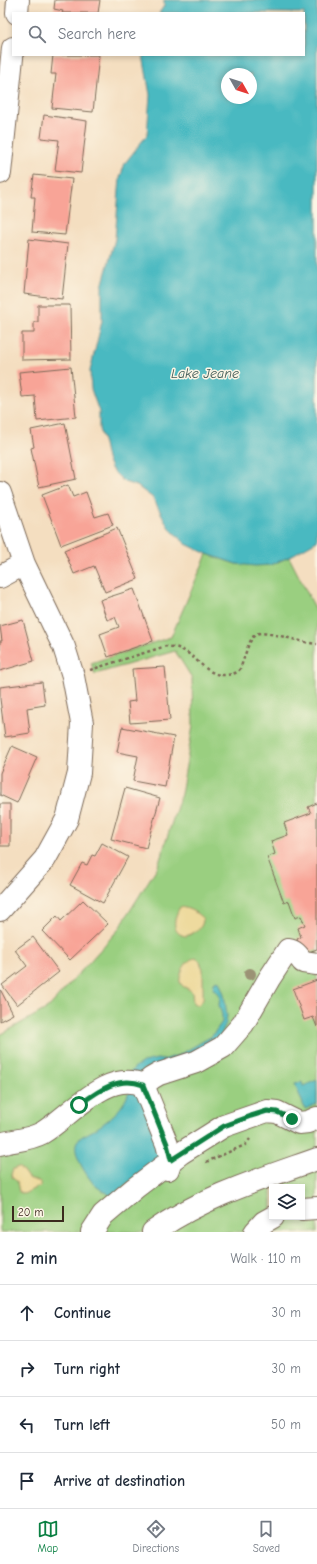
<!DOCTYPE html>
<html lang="en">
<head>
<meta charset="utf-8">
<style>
  :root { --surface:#fff; --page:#f2f2f3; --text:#1f2937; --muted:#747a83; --line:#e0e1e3; --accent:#0b8043 }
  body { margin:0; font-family:"Comic Neue",sans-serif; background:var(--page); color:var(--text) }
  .controls { position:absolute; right:12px; bottom:12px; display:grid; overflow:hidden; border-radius:0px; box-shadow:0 2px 6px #0003 }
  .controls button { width:36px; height:36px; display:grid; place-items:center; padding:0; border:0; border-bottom:1px solid var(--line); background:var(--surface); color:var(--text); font:20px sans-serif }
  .compass { position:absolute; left:221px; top:68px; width:36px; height:36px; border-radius:50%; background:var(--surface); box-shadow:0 2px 6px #0003; rotate:129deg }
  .scale { position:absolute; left:12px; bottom:10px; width:52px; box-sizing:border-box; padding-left:4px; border:2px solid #3b2a1e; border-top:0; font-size:11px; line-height:14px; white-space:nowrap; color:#3b2a1e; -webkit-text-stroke:3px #fcf5e5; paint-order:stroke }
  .stop { position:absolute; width:12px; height:12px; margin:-9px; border:3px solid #0b8043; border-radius:50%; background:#fff }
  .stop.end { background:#0b8043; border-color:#fff; box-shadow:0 1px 4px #0008 }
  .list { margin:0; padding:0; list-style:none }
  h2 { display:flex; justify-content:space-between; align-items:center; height:52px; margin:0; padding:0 16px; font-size:17px }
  h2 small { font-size:13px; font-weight:400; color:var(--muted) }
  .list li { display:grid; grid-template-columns:26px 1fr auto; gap:12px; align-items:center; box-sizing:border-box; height:56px; padding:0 16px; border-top:1px solid var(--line) }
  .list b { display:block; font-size:15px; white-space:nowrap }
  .list em { font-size:13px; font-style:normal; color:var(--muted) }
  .icon { flex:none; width:22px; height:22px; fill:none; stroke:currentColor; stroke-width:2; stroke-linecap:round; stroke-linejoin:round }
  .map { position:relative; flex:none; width:317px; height:1232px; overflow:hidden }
  .search { position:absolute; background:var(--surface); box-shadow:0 2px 6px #0003; left:12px; right:12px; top:12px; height:44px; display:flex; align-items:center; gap:10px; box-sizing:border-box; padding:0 14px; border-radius:0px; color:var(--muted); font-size:15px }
  .sheet { height:276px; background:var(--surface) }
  nav { display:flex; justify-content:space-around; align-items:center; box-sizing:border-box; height:56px; border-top:1px solid var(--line); background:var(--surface); font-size:11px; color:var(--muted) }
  nav a { display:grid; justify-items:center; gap:2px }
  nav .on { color:var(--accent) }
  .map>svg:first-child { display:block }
</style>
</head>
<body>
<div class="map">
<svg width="317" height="1232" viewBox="0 0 317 1232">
  <rect width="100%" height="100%" fill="#fcf5e5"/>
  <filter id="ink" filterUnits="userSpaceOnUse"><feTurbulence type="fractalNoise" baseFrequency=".025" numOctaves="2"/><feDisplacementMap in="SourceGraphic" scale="8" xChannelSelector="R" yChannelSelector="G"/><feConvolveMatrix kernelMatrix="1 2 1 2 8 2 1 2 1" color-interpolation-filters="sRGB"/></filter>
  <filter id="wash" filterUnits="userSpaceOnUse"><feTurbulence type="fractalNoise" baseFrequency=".012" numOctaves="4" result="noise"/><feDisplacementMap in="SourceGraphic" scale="16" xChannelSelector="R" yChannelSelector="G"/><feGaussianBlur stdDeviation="0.9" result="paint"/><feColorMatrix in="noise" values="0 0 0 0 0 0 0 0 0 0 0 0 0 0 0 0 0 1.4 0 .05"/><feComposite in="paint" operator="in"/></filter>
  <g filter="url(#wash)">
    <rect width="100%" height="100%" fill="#f4dec0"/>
    <path fill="#9acf80" stroke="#6a7c4f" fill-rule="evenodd" d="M207,554L236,564L270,565L289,557L317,612V1232H0V1035L48,1008L118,930L158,866L181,794L193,726L192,678L175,651L95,674L91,663L171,637ZM272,1187H302V1217H272Z"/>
    <path fill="#eeda9e" stroke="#94825e" d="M180,907C189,908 198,913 203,919C203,929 194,933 186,936C170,934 174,917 180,907Z
      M195,958L199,960L203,969V1000L198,1005L193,1003L192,992C189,988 183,988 181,984C177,979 184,964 189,961C190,959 193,959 195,958Z
      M18,1167L23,1171L28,1178L41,1182V1186L40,1187H37L24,1194L19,1192L17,1182L12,1177L11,1174L13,1169Z"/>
    <path fill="#4ab9c1" stroke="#427270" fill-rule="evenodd" d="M164,0H317V541L289,557L270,565L255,566L236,564L207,554L186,544L169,528L153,498L137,486L124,482L112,470L107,459L104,444L99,429V412L91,389L90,371L102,321V287L115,239L120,178L125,163L147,135L150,95L143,55H304V13H159L164,6ZM227,74H251V98H227Z
      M217,980L219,981L224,994L227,1015L226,1023L220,1037L201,1049L145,1069L141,1073H130L135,1067L143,1062L157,1059L163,1060L179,1055L212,1036L222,1022V1015L219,1005L220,996L217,991L213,989L214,983Z
      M317,1080V1104L305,1109L295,1084L302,1082L303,1086Z
      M129,1090L139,1092L162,1156L111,1196C107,1192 100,1190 96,1186C88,1179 69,1150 78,1140C81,1136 89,1133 94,1130C108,1121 126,1107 129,1090Z"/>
    <g id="blocks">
      <path fill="#f8a497" d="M55,0H100L98,13H62L63,11L54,9Z
        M53,55H99L93,112L52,108L56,74H51Z
        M44,115L87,121L81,173L55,170L59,140L41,138Z
        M34,175L72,179L65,235L32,232L35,197H31Z
        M29,239L68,244L62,299L24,294Z
        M38,305H70L71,359L22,360V333H34V322H38Z
        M71,367L76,417L37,421L35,396L22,397L19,372Z
        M65,423L76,479L39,487L31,448L34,447L31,430Z
        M68,485L73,497L86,492L95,517L108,513L113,525L61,545L42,495Z
        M117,528L138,579L105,592L94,566L74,574L64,550Z
        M134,589L153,641L108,657L100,634L119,627L115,617L107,620L100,600Z
        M23,620L34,661L0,671V641H2L0,626Z
        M165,667L170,720L130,723L128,702L135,701L132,669Z
        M42,682L45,705L27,708L30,733L5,737L0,699V687Z
        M122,727L174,737L165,787L133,781L138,756L117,752Z
        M12,746L37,757L17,803L0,795V773Z
        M125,788L160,798L146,848L111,839Z
        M317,803V949L303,954L297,939L301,937L298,928L305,925L301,916L295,918L289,901L284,903L267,857L275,854L271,841L288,835L284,823L311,813L308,807Z
        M0,804H10V846H0Z
        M102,843L128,857L103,903L70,885L82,863L87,865L92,855L95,856Z
        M83,900L108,924L70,960L42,931L57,916L61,921Z
        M33,937L59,972L17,1005L2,985L27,966L15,950Z
        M317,980V1027L313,1017L304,1020L293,989Z
        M0,989L13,1014L0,1021Z"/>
    </g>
  </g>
  <g filter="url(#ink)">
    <use href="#blocks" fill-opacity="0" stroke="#7c6957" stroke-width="1"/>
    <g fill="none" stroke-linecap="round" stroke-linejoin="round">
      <g stroke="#7c6957" stroke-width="24">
        <path id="minor" d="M17,13L18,0
          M0,173L13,48
          M0,493L24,564L64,647L73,676L82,723L79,773L67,819L45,859L0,910
          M0,577L24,564
          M0,1144C14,1140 29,1140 42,1133C71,1116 106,1069 143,1085
          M168,1169L171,1160L167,1144L143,1085L152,1078L159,1074L196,1062L223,1047L243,1024L269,979L288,950C296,951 299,957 303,962L317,964
          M302,1209L317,1208
          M92,1232L103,1215L135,1188L181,1153L224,1126L267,1111L277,1112L299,1123L308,1122L317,1118
          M255,1232L264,1222L273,1217"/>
      </g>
      <g stroke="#7c6957" stroke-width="24">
        <path id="major" d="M153,1232C202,1197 261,1179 317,1159"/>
      </g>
      <path stroke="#7c6957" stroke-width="2.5" stroke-dasharray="3 3" stroke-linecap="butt" d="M90,670L166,646C170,647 175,647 178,648C196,654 206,677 226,675C232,674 236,674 240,669C244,660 247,645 253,637C255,634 258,633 261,633C280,634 298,642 317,644
        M206,1162L245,1145L250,1139"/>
      <use href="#minor" stroke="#fff" stroke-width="22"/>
      <use href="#major" stroke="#fff" stroke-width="22"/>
    </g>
    <circle fill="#9b9274" cx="250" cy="974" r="6"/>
  </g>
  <g fill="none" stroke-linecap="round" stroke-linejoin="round" filter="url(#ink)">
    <path stroke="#0b8043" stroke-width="5" d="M79,1105C98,1091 119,1075 143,1085L167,1144L171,1160L224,1126L251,1116L267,1111L277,1112L292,1119"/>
  </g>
  <g text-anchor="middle" stroke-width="3" stroke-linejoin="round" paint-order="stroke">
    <g font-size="14" font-style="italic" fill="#405c57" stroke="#fcf5e5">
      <text x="205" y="378">Lake Jeane</text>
    </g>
  </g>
</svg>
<div class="controls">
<button><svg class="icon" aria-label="layers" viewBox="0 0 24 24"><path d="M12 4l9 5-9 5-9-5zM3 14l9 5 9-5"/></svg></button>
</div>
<svg class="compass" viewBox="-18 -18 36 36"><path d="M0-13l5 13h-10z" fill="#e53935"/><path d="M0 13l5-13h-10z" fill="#747a83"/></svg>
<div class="scale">20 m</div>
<div class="stop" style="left:79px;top:1105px"></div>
<div class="stop end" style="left:292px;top:1119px"></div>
<div class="search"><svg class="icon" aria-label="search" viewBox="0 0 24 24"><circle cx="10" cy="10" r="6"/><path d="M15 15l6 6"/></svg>Search here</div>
</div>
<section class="sheet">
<h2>2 min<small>Walk · 110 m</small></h2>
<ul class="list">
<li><svg class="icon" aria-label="ahead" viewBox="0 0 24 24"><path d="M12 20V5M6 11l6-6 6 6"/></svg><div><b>Continue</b></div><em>30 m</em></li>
<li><svg class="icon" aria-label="right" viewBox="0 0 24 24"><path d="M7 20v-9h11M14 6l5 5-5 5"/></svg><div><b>Turn right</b></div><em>30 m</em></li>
<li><svg class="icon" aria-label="left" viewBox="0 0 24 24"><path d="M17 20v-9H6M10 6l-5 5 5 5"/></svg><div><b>Turn left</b></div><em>50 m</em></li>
<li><svg class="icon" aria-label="arrive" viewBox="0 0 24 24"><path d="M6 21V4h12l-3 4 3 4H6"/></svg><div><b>Arrive at destination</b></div></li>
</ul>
</section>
<nav>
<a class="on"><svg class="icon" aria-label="map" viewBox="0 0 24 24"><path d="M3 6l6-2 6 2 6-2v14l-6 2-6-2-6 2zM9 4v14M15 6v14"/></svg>Map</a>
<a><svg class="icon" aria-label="directions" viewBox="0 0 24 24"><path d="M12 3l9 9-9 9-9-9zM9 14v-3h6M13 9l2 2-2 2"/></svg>Directions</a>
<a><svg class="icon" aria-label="saved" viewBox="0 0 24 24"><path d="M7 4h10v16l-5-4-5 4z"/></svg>Saved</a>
</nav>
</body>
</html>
